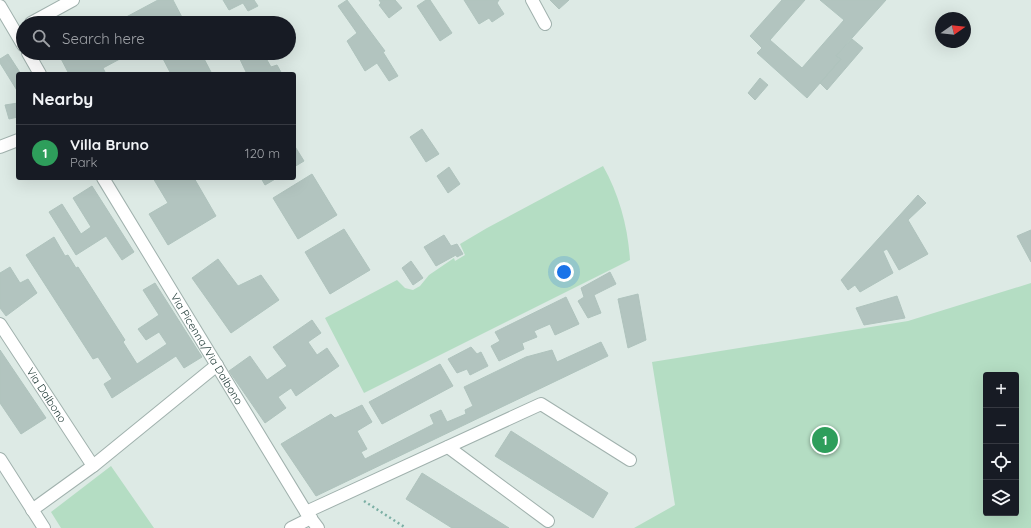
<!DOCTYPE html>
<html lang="en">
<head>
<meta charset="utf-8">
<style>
  :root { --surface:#171b24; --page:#20242c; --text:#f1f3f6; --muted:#9ea1a6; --line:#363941; --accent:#d93025 }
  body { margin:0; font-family:Quicksand,sans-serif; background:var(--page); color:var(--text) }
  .controls { position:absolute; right:12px; bottom:12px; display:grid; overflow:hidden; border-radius:4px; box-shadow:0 4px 16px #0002 }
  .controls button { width:36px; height:36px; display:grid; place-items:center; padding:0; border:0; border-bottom:1px solid var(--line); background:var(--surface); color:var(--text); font:20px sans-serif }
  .compass { position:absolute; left:935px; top:12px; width:36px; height:36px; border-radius:50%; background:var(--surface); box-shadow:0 4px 16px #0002; rotate:76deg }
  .you { position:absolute; left:564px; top:272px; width:14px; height:14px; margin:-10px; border:3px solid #fff; border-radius:50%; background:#1a73e8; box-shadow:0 0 0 6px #1a73e833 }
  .badge { display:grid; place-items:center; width:26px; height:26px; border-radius:50%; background:var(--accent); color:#fff; font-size:13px; font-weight:700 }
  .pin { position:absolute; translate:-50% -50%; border:2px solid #fff; box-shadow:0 1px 4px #0006 }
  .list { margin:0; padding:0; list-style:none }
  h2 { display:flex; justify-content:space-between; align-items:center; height:52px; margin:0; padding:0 16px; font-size:17px }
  h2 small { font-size:13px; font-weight:400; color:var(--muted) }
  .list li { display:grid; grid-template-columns:26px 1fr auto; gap:12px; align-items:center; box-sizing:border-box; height:56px; padding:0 16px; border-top:1px solid var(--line) }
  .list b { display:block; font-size:15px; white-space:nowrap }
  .list p { margin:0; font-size:13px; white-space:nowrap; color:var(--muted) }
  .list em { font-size:13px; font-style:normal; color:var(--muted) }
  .icon { flex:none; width:22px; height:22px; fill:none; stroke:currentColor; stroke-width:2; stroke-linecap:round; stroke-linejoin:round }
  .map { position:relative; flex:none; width:1031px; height:528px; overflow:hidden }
  .search { position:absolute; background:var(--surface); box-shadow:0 4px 16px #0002; left:16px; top:16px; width:280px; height:44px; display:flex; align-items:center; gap:10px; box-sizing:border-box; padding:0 14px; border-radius:22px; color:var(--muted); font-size:15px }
  .panel { position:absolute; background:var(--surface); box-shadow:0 4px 16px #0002; left:16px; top:72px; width:280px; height:108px; border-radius:4px }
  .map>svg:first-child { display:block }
</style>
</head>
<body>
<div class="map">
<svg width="1031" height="528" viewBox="0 0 1031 528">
  <rect width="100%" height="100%" fill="#ddeae5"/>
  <path fill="#b4ddc3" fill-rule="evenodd" d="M603,166C619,194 628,227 630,260L364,393L325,318L397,280L405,288L413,290L420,286L429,275L454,258L455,261L465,255L460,244L487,228Z
    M1031,283V528H634L675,505L652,362L908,321ZM986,375H1016V513H986Z
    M111,466L154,528H61L51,512Z"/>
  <path fill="#b2c4bf" stroke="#afc3bd" d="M158,0H173L185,23H115Z
    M223,0H254L258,6L248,11L243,3L229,10Z
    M347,0L385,51L383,52L398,76L389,81L377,63L365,71L347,41L357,33L338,6Z
    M379,0H395L402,8L389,18L379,5L381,3Z
    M426,0H430L452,33L440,41L417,6Z
    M464,0H499L497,3L504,14L492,22L489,18L479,24Z
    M550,0H569L559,9Z
    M782,0H805L770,40L802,68L844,20L820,0H886L836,56L841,59L807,98L757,53L762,48L750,36Z
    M852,39L863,48L827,90L820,83L841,59L836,56Z
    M58,53H131L103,68L106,74H69Z
    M160,53H201L212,74H171Z
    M237,53H263L271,67L277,65L282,74H247Z
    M8,54L21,74H18V92L0,63V59Z
    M760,78L768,85L755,100L748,93Z
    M18,103V117L9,119L5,105Z
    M422,129L439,154L426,162L410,137Z
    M294,145L304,161L294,167Z
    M449,167L460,184L448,193L437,176Z
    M312,174L337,215L298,239L273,198Z
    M153,178H194L216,216L168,245L149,214L168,203Z
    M261,178H277L265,185Z
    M92,186L134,252L122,260L106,236L76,255L49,212L62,204L81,234L91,227L73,198Z
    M918,195L926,203L908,220L928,254L899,270L887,249L883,251L893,273L860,292L855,285L848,290L841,280Z
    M344,229L370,270L330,294L305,252Z
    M1031,230V262L1017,236Z
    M444,235L451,246L457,244L463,254L457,257L456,255L436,266L424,247Z
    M54,237L65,256L68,255L76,268L78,267L125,340L123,342L137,364L167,344L159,332L146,340L138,329L159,315L143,290L155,283L202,357L184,368L176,356L112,398L104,384L112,379L98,357L93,359L26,255Z
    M218,259L238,286L261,275L279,300L231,333L192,278Z
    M411,261L423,278L413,285L402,268Z
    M10,267L20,283L28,279L37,293L6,316L0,308V273Z
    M610,272L616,284L594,295L601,313L588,318L578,301L584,297L581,288Z
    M638,294L646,340L628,348L618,299Z
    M897,296L905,318L864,325L856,308Z
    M566,297L579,324L555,335L550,324L534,331L537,337L522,343L524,349L499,361L491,346L500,341L495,332Z
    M312,320L321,333L308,342L317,355L327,348L339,366L296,396L291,388L278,397L286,408L265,423L229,371L250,356L267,380L287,366L273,347Z
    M601,342L608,356L316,496L281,444L331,414L335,418L362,405L372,422L357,431L367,449L361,452L365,459L434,424L430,415L441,410L447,422L466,414L465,410L473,406L464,387L526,357L552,350L557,362Z
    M471,347L477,354L481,352L488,366L470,375L467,369L457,373L448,359Z
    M0,350L46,418L21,434L0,403Z
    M440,364L453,386L382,424L369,402Z
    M511,431L608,493L593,518L495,456Z
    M422,473L509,528H452L406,499Z"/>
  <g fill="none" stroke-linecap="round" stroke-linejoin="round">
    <g stroke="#a0b1ad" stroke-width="14">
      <g id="minor">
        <path d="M532,0L545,24"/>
        <path d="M0,6L23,45"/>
        <path d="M31,23L73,0"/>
        <path d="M28,53L40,74"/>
        <path d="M0,147L18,140"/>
        <path id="s1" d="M103,178L306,512L318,528"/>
        <path id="s2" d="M0,324L93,466"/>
        <path d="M448,447L548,521"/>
        <path d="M0,459L44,528"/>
        <path d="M32,510L93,466L217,365"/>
        <path d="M306,512L541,404L630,460"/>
        <path d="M291,528L311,518"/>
      </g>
    </g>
    <path stroke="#7bafa4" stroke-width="2.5" stroke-dasharray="2 3" stroke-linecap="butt" d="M364,501L406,528"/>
    <use href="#minor" stroke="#fff" stroke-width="12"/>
  </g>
  <g text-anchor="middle" stroke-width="3" stroke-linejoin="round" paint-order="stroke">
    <g font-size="11" fill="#1e3935" stroke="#edf6f3">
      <text dy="4" stroke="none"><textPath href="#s1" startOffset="200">Via Picenna/Via Dalbono</textPath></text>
      <text dy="4" stroke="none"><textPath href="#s2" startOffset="85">Via Dalbono</textPath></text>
    </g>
  </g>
</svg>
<div class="controls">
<button>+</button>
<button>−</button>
<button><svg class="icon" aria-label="locate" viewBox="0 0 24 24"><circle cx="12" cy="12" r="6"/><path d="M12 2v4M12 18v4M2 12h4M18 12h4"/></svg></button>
<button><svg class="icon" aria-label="layers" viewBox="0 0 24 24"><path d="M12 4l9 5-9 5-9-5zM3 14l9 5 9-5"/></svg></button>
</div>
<svg class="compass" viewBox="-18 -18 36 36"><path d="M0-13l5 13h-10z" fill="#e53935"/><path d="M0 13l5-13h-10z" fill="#9ea1a6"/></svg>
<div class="you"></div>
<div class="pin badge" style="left:825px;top:440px;background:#2e9e5b">1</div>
<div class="search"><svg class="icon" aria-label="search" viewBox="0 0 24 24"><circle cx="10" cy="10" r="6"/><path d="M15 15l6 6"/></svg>Search here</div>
<section class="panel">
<h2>Nearby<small></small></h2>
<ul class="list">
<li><span class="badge" style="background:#2e9e5b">1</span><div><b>Villa Bruno</b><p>Park</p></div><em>120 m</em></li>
</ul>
</section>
</div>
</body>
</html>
